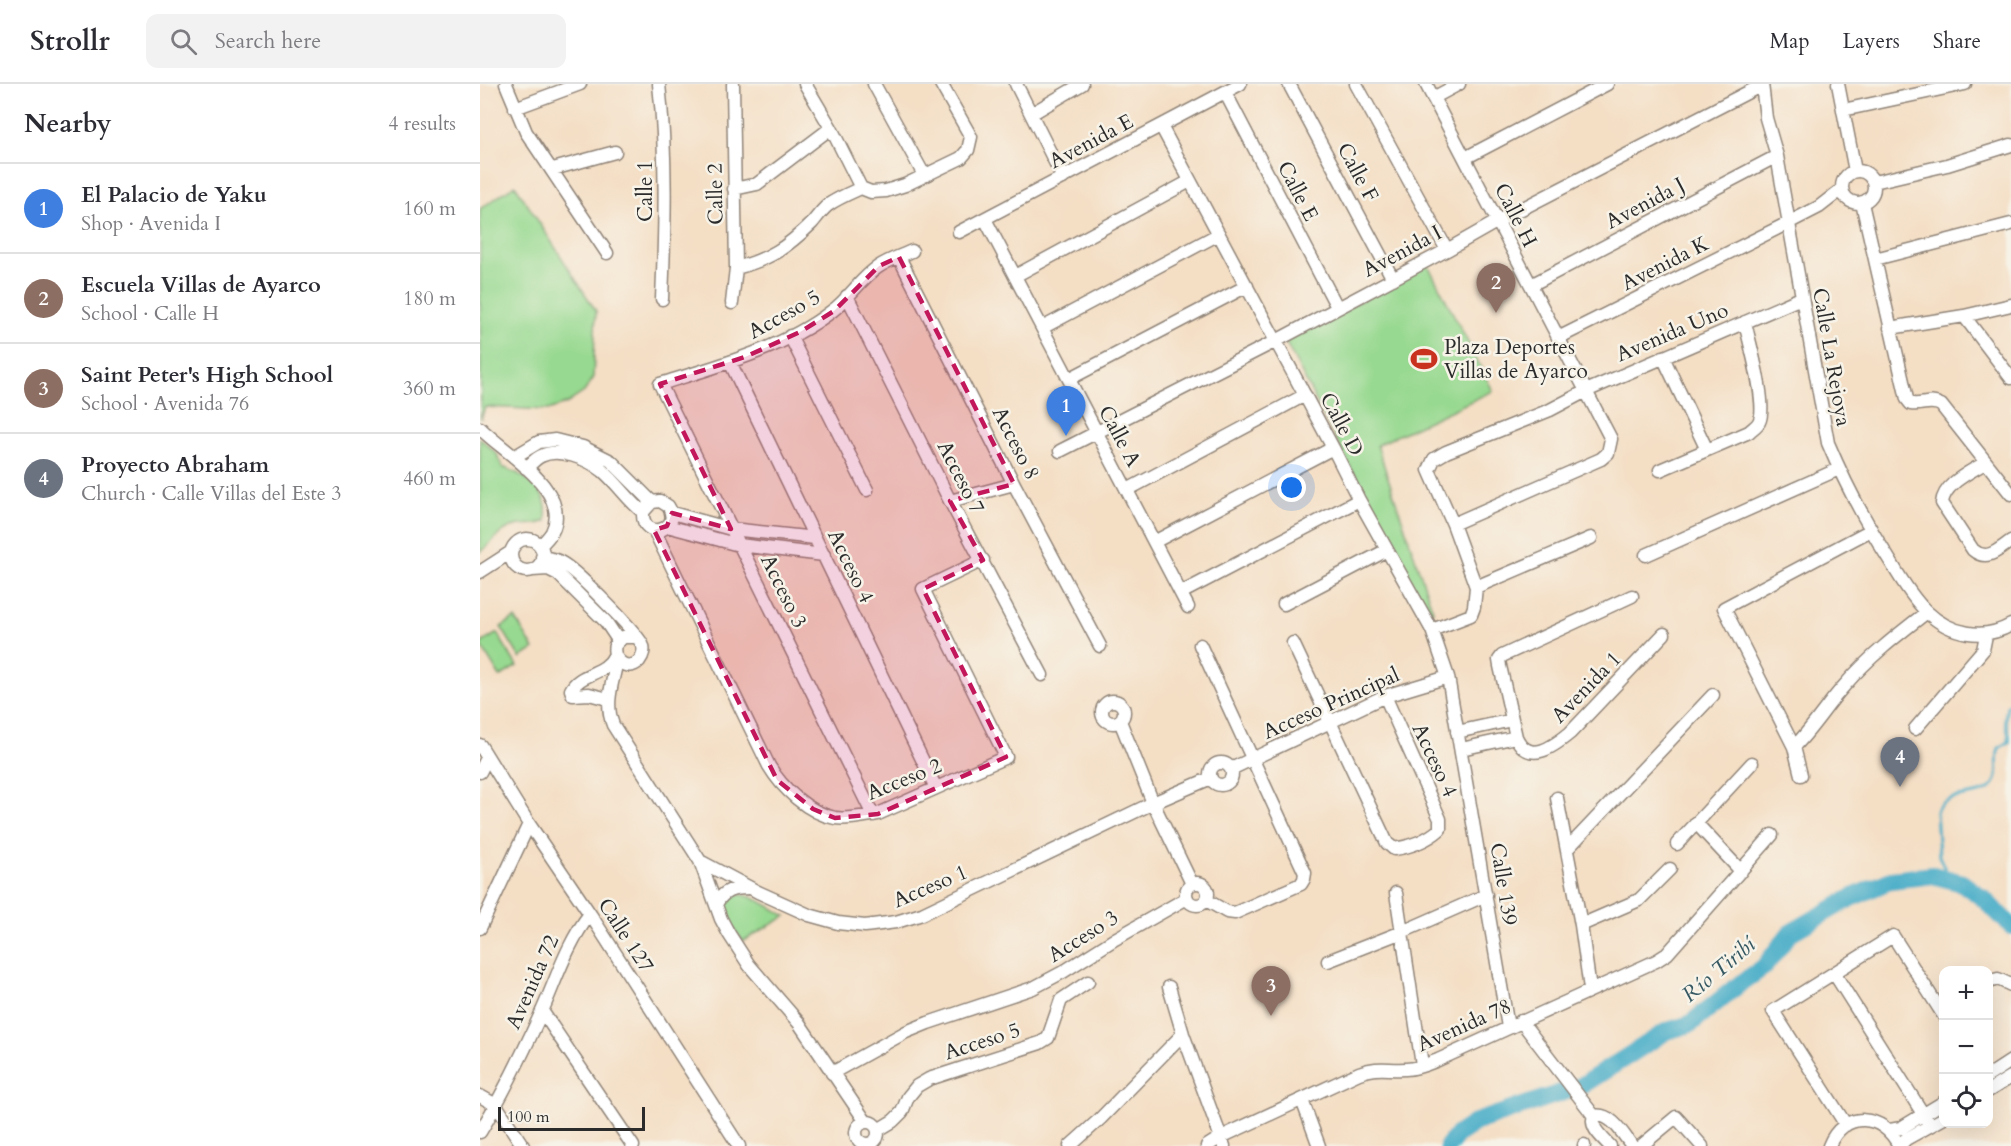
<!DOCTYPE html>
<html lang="en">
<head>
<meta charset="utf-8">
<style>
  :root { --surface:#fff; --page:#f2f2f3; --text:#2b2b33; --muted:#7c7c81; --line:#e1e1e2; --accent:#c8321e }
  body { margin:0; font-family:Cardo,serif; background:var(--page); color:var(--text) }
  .controls { position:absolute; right:18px; bottom:18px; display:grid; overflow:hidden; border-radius:12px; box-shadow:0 6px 24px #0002 }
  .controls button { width:54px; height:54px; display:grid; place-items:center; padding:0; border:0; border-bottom:2px solid var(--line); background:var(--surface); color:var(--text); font:30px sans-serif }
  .scale { position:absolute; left:18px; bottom:15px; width:147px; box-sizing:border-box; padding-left:6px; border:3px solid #2b2b2b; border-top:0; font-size:16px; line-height:21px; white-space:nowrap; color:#2b2b2b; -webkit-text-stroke:4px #f7f3e8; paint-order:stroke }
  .you { position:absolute; left:812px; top:404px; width:21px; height:21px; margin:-15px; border:4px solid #fff; border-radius:50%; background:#1a73e8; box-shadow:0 0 0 9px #1a73e833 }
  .badge { display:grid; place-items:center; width:39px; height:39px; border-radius:50%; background:var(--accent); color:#fff; font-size:20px; font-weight:700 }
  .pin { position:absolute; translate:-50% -50px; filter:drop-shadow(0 2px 3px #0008) }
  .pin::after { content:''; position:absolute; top:32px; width:21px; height:18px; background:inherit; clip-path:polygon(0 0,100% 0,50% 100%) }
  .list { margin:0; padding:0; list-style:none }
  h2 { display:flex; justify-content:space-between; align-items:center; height:78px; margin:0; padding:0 24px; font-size:26px }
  h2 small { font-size:20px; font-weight:400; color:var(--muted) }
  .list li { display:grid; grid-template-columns:39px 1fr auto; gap:18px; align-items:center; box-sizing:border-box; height:90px; padding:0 24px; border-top:2px solid var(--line) }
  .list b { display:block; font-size:22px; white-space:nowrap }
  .list p { margin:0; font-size:20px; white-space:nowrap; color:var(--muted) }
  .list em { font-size:20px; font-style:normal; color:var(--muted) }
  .icon { flex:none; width:33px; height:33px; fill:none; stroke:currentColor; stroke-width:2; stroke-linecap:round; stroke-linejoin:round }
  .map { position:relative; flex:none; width:1531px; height:1062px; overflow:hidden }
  header { display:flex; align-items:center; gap:36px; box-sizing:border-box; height:84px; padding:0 30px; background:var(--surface); border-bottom:2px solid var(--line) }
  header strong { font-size:28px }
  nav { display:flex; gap:33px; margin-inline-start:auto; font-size:21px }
  .search { width:420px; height:54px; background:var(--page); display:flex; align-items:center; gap:15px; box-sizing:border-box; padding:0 21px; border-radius:12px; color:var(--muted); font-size:22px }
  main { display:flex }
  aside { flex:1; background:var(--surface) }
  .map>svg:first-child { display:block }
</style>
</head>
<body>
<header>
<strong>Strollr</strong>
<div class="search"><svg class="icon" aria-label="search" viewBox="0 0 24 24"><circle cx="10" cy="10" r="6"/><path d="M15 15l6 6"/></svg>Search here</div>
<nav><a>Map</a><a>Layers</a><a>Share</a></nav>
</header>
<main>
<aside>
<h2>Nearby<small>4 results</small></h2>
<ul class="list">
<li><span class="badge" style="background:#3f7fe0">1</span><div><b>El Palacio de Yaku</b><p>Shop · Avenida I</p></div><em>160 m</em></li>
<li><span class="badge" style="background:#8d6e63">2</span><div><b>Escuela Villas de Ayarco</b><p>School · Calle H</p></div><em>180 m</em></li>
<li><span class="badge" style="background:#8d6e63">3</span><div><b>Saint Peter's High School</b><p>School · Avenida 76</p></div><em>360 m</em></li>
<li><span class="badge" style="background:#6b7280">4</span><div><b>Proyecto Abraham</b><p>Church · Calle Villas del Este 3</p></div><em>460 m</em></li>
</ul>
</aside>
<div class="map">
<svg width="1531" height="1062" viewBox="0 0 1531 1062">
  <rect width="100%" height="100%" fill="#f7f3e8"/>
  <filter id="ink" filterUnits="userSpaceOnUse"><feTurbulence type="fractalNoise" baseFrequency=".0167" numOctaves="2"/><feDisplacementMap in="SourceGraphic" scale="12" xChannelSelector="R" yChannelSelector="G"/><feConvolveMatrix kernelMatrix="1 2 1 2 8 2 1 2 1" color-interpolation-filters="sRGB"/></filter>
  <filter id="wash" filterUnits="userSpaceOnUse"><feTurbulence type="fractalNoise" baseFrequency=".008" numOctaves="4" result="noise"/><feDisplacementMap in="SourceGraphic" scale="24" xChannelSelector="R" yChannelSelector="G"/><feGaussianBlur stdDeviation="1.35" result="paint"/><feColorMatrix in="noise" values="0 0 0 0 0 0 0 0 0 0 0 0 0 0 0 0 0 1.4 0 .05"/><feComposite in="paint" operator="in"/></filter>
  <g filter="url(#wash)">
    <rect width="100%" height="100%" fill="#f4dec4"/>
    <path fill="#97d990" stroke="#61825e" stroke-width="1.5" d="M35,101L116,227L113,295L104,308L86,320L68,326L5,323L1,335L0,125Z
      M948,181L1013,307L897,361L953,527L947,526L942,521L805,257Z
      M0,354L17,370L22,383C40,389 58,399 65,418C67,423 66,432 66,437C55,443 39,438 27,445C17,450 9,462 0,468Z
      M35,534L54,565L40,574L21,543Z
      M17,549L37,582L20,593L0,560Z
      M251,810C272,809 288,822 306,832L263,857C254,844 234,826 251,810Z"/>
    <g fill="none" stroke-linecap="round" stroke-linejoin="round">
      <path stroke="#48adc8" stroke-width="3" d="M1470,796L1459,772L1456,727C1467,704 1507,719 1516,696C1520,685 1515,675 1519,664L1529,658V651L1525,636L1527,622L1531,618"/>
      <path stroke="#48adc8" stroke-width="18" d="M968,1062L978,1050L996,1038L1101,1002L1187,947L1210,940L1257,902L1284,883L1310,849L1371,814L1411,796L1453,791L1482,799L1504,815L1531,842"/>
    </g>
  </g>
  <g filter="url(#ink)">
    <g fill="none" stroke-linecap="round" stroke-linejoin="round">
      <g stroke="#908478" stroke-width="15">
        <path id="minor" d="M26,0L46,48L127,169
          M179,0C187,72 185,143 182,215
          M325,0L351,44L381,104
          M394,0L444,91
          M536,0L583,94
          M809,0L913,195
          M876,0L967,166
          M946,0L1131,355L1128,369L1121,375L973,440
          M1282,0L1286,34L1297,72L1348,359C1366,402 1387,441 1412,480C1422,497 1433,515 1447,528C1470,550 1503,557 1531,541
          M1358,0L1375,87
          M745,8L857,223
          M953,14L979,0
          M35,24L100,0
          M1363,26L1485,0
          M551,30L602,0
          M681,42L853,364L879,416L952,546L968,593L1028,943
          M985,74L1127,0
          M73,85L135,68
          M1362 103a16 16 0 1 1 32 0a16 16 0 1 1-32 0Z
          M1394,98L1467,81L1531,61
          M254,105L277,100L351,44
          M1382,119L1427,315L1431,320C1442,322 1450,315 1461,321L1531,410
          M505,135L708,523
          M479,148L760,0
          M419,173L534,400L620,562
          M1395,175L1531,140
          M256,184C290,175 306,164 332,139C337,133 342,126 348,121C358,114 370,109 381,104L391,108L406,107L425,101L481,74L488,66L491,53L461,0
          M535,192L710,97
          M1051,201L1297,72
          M367,212L470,417L562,591
          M252,219L256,184L253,0
          M1484,232L1531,294
          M562,244L739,150
          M1410,244L1484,232L1531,221
          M310,252L387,406
          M1078,254L1308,139L1339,123L1362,105
          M1183,273L1227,366
          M250,278L456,704
          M589,295L767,202
          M0,344C23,368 93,406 72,448C69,453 64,458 60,462
          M580,367L796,257L967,166L1018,137L1282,1
          M34,373L59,358L75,356L103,363L131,377L172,418
          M1506,378C1491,388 1464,399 1462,419L1493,466C1507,478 1518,466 1531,457
          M46,384C51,380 56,374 61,372C79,363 108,375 123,387C138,400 148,416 163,428C161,458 204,447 188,422L180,417L172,418L163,428
          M1180,386L1269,348C1273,344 1277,342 1279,338C1288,321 1269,258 1265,238
          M647,406L825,311
          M470,417L534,400
          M192,429L251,445L335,454
          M187,442L259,461L344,471
          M174,446L289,682C302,704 328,729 355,734C369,736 384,732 398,730L526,673L443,505L503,476
          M1391,446L1244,524L1314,663C1332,645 1346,622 1364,602C1389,573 1416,552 1447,528
          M31 471a16 16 0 1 1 32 0a16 16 0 1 1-32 0Z
          M674,458L853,364
          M1166,471L1359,385
          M62,473C68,474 75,475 80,478C94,484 154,546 162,560C165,565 163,572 159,577C147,589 131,575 135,561L143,553H156
          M52,486L68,485L78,490L126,538L138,556
          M0,488L31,468
          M996,503L973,440L949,386L954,375L966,368L1070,326L1106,307L1321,214
          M701,509L879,416
          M1152,512L1022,572L1019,576L1020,582L1036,653C1049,681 1073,663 1090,649L1184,550
          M804,520L907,466
          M952,546L991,531L994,523L996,503L1111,454
          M813,559L907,759L914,765C930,763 948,756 960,745V735L905,612
          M720,561L825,789L824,795L821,800L755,829L747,828L726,816
          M137,576C133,599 124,618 133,641L220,777L278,808L329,831L358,839L385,842L416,838L442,830L673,719L731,694
          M128,615L109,610L93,611L91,606C100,588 126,591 134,572
          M622 628a11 11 0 1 1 22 0a11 11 0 1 1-22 0Z
          M640,637L673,719L712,800
          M1435,645L1503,566L1506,551
          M977,648L1032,636
          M0,661L49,740L110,830L259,1062
          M1314,663L1321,691
          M981,665L1036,653
          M730 690a11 11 0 1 1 22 0a11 11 0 1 1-22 0Z
          M751,685L905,612L968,593
          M0,688L7,674
          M1077,714L1101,841L1110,905
          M393,731L180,300C238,282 303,265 352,227C369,215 380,195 398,183C408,176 421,172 432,167
          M1216,739L1261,787
          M1197,760L1272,679
          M1088,764L1233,611
          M220,777L241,835L249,850L269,881L319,939L386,1038
          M706 810a11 11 0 1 1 22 0a11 11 0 1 1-22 0Z
          M916,809L942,981
          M236,820C244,806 253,804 269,804
          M1101,841L1159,816L1190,785
          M0,844L49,740
          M848,877L922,848L1006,811
          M1354,889L1450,1041
          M1508,898L1518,895L1531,901
          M689,903L703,950L744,1062
          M62,927L153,1062
          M1041,937L1114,1032
          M352,989L426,948L448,939L553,904L583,888L635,855L707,814
          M1508,992L1531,977
          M1508,1007L1531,993
          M0,1012L16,1021L43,1062
          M822,1016L839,1062
          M1114,1032C1131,1028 1143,1050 1152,1062
          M1114,1032C1109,1043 1122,1053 1130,1062
          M376 1049a11 11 0 1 1 22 0a11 11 0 1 1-22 0Z
          M1366,1041L1293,927L1413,852L1464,932
          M398,1046L413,1037L422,1028L428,1013L437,1002L449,995L560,959L568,954L581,916L608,898
          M1410,1046L1421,1044L1464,1018
          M0,1048C24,1009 44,967 63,925C77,893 88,858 110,830
          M590,1062L620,1035L703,950
          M727,1062L741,1053L879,989C898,982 906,986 926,985C936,985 948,980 958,976L1176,877L1187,870L1292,751
          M1104,1062V1061
          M1161,1062L1196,1033L1222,1062
          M1349,1062C1363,1026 1404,1029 1419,1062
          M1419,1062L1426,1055L1464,1034"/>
      </g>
      <use href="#minor" stroke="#fff" stroke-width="12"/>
    </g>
  </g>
  <path fill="#c2185b" fill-opacity="0.2" stroke="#c2185b" stroke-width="4.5" stroke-dasharray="12 8" stroke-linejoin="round" d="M419,173L534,400L470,417L503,476L443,505L526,673L398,730L355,734L333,725L297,696L174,446L187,442L192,429L251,445L180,300L265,273L320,248L354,227L399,182Z"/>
  <defs>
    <g id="stadium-bare" transform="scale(2.07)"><path d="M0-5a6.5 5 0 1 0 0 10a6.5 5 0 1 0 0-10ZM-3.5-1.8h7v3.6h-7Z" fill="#c8321e" stroke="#f7f3e8" stroke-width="2.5" paint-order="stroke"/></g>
  </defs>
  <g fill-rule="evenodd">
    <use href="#stadium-bare" x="944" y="275"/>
  </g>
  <g text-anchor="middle" stroke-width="5" stroke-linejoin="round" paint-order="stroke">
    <g font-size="21" fill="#2b2b2b" stroke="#f7f3e8">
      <text transform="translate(611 57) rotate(-28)" y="7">Avenida E</text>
      <text transform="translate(878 88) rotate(62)" y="7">Calle F</text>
      <text transform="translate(165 107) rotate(-90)" y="7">Calle 1</text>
      <text transform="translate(818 107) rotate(63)" y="7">Calle E</text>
      <text transform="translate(235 110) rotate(-91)" y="7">Calle 2</text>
      <text transform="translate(1165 119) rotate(-28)" y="7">Avenida J</text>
      <text transform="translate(1036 131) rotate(63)" y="7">Calle H</text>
      <text transform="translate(922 167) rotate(-28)" y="7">Avenida I</text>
      <text transform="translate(1185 179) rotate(-27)" y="7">Avenida K</text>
      <text transform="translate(304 230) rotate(-29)" y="7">Acceso 5</text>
      <text transform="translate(1192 248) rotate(-23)" y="7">Avenida Uno</text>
      <text transform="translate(1352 273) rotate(80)" y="7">Calle La Rejoya</text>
      <text transform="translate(862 340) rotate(62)" y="7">Calle D</text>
      <text transform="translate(640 352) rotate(62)" y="7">Calle A</text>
      <text transform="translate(536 359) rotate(63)" y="7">Acceso 8</text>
      <text transform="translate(481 393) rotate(63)" y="7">Acceso 7</text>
      <text transform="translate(371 482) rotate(64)" y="7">Acceso 4</text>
      <text transform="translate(304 507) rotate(64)" y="7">Acceso 3</text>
      <text transform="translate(1106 603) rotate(-46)" y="7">Avenida 1</text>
      <text transform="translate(851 619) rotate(-24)" y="7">Acceso Principal</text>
      <text transform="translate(955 676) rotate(65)" y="7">Acceso 4</text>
      <text transform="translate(424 695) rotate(-22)" y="7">Acceso 2</text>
      <text transform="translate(1024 800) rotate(81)" y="7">Calle 139</text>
      <text transform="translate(450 802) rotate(-23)" y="7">Acceso 1</text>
      <text transform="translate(146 851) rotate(57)" y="7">Calle 127</text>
      <text transform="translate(603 852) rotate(-32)" y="7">Acceso 3</text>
      <text transform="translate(52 898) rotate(-66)" y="7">Avenida 72</text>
      <text transform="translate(984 941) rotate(-24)" y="7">Avenida 78</text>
      <text transform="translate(502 957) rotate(-18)" y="7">Acceso 5</text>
    </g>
    <g font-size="21" fill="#2b2b2b" stroke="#f7f3e8" text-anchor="start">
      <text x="964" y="270">Plaza Deportes<tspan x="964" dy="24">Villas de Ayarco</tspan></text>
    </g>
    <g font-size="22" font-style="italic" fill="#355862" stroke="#f7f3e8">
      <text transform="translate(1238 885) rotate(-40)" y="8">Río Tiribí</text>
    </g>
  </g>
</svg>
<div class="controls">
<button>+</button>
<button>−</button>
<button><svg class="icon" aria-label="locate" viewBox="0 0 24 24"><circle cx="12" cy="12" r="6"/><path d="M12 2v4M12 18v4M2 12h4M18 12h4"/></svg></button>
</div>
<div class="scale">100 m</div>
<div class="you"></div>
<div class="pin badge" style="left:586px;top:352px;background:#3f7fe0">1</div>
<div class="pin badge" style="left:1016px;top:229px;background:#8d6e63">2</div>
<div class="pin badge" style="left:791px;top:932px;background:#8d6e63">3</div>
<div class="pin badge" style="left:1420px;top:703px;background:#6b7280">4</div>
</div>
</main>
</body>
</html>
